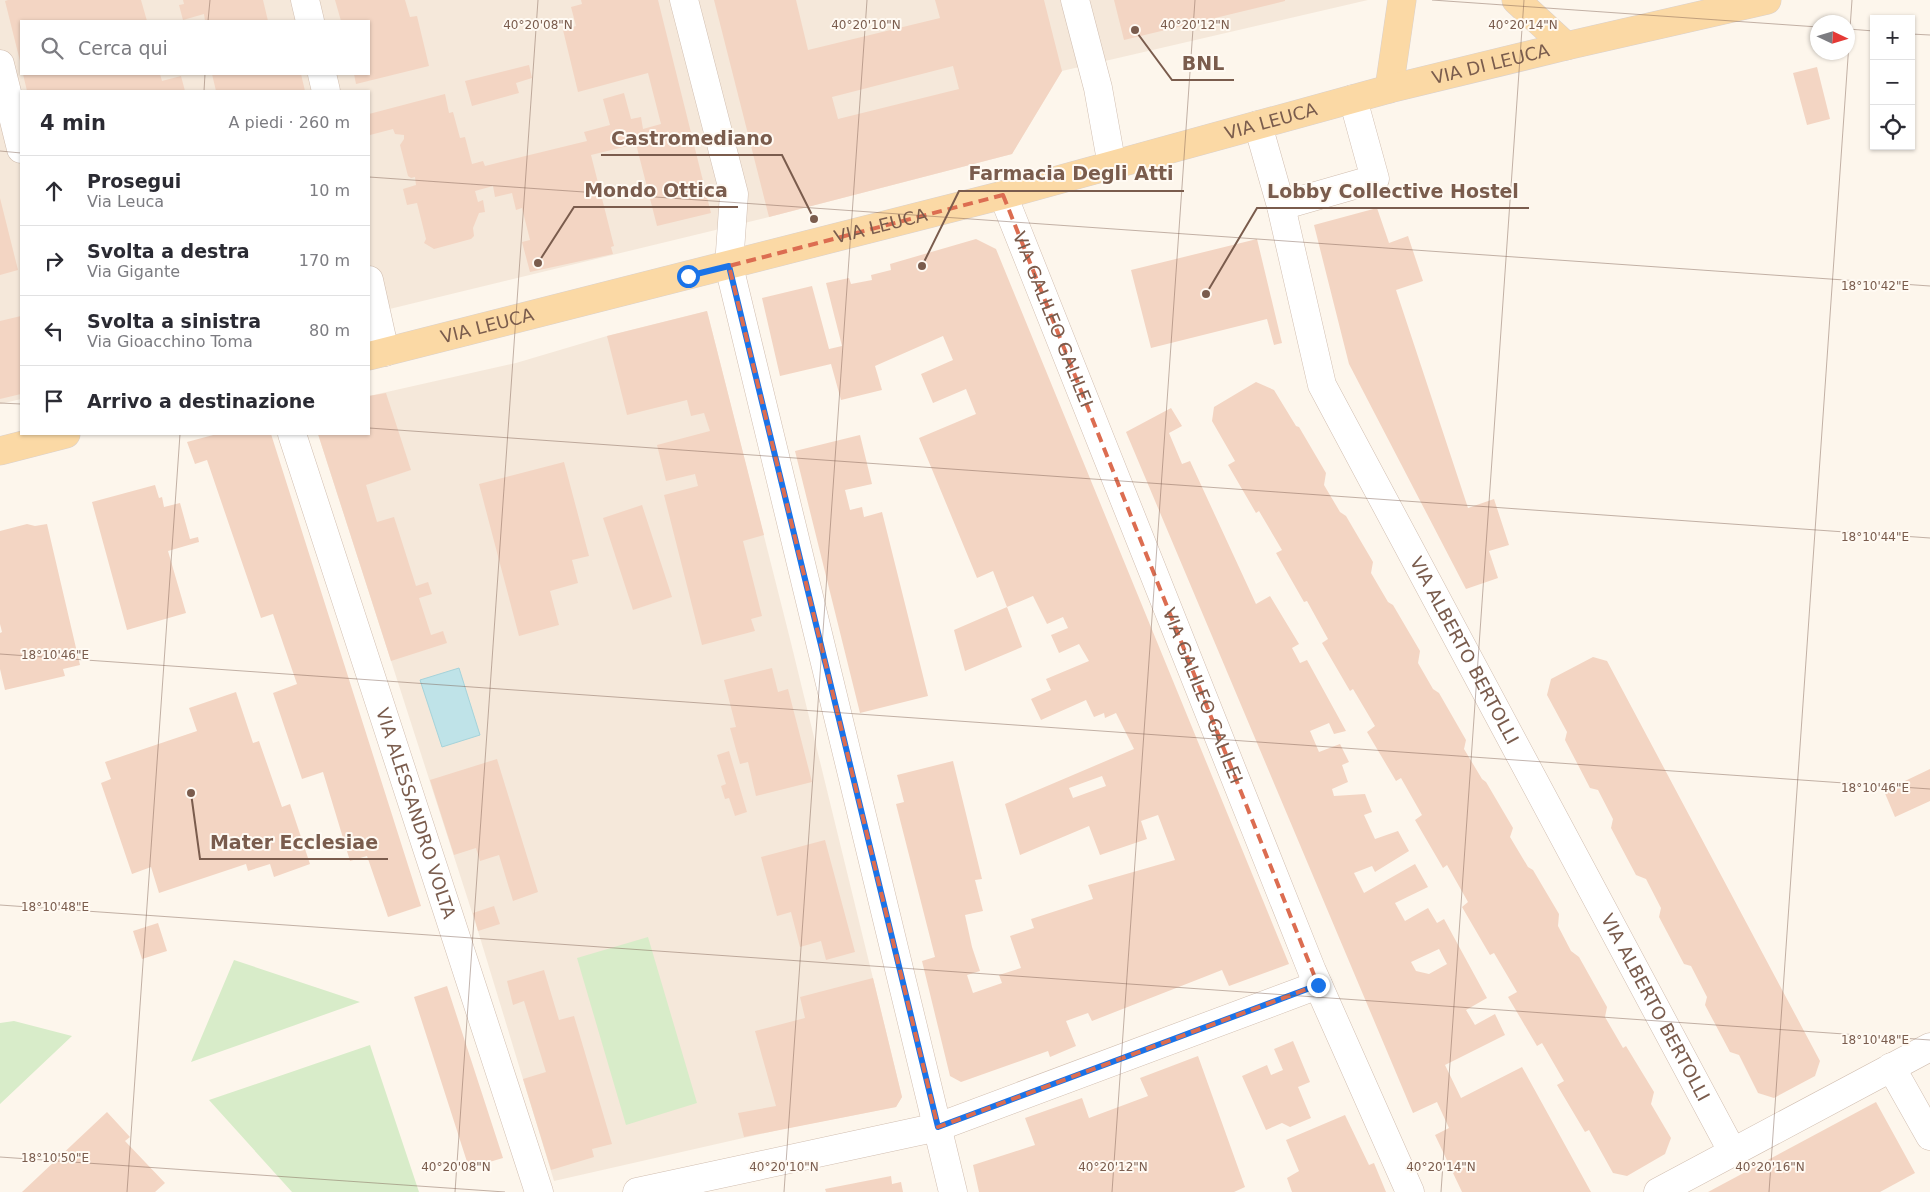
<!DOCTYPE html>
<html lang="it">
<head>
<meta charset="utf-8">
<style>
  :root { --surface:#fff; --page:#f7f7f7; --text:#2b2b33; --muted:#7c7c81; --line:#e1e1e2 }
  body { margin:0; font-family:"DejaVu Sans",sans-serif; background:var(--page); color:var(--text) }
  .controls { position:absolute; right:15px; top:15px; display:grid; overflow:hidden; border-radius:0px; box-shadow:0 1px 4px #0004 }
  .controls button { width:45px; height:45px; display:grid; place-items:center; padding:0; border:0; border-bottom:1px solid var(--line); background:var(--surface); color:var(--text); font:25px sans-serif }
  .compass { position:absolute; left:1810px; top:15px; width:45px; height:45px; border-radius:50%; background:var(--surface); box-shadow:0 1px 4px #0004; rotate:94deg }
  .stop { position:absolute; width:15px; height:15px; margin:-11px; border:4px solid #1a73e8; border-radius:50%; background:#fff }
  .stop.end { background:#1a73e8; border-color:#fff; box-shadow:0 1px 5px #0008 }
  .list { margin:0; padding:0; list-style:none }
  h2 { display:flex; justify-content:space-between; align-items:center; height:65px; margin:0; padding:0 20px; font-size:21px }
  h2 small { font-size:16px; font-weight:400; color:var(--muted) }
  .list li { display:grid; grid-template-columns:32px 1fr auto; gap:15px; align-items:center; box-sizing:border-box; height:70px; padding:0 20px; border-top:1px solid var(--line) }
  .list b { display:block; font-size:19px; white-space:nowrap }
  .list p { margin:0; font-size:16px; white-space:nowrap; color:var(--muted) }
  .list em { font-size:16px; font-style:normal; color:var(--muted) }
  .icon { flex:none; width:28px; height:28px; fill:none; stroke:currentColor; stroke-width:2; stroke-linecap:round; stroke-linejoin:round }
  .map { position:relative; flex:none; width:1930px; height:1192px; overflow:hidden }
  .search { position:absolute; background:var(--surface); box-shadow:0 1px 4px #0004; left:20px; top:20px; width:350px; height:55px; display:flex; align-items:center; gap:12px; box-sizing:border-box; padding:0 18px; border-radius:0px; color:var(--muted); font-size:19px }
  .panel { position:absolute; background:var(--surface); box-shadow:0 1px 4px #0004; left:20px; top:90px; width:350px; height:345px; border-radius:0px }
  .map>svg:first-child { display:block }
</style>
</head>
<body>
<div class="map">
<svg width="1930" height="1192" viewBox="0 0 1930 1192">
  <rect width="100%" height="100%" fill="#fdf6ec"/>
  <path fill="#f5e8da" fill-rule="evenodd" d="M0,0H1368L1062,71L1012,154L769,217L369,314V91H21V399L0,404ZM21,21H369V74H21Z
    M707,311L790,639L902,1097L896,1107L783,1129L554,1181L478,931L318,434H369V396L516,363L607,336Z"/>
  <path fill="#d8ecc9" d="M648,937L697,1103L626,1125L577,958Z
    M234,960L360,1002L191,1062Z
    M14,1021L72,1036L0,1104V1023Z
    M370,1045L419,1192H292L209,1100Z"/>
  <path fill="#bfe3e8" stroke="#a5d3da" d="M459,668L480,735L442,747L420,680Z"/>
  <path fill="#f3d5c3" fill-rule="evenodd" d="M8,0H141L147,21H21V65L5,1Z
    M183,0H263L268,21H205L204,14L183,20L179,5L184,4Z
    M335,0H405L410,17L417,16L429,66L356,84L354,74H369V21H341Z
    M581,0H658L711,213L657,226L636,144L591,155L614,246L611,247L613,254L530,272L522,242L530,240L522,208L516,210L512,193L495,197L493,186L475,191L478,202L483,200L485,212L479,213L473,228L474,236L471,239L434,249L424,243L426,239L417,203L407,205L403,189L416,185L415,177L411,178L408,176L400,145L404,139V135L395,134L393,129L370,135L369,114L445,94L449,113L453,112L460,138L465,137L472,164L483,161L485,166L587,141L584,132L610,125L603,99L624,93L631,119L641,117L643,129L661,124L648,73L578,92L563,30L576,26L571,7L582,4Z
    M714,0H796L808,50L940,18L935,0H1044L1062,71L1012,154L769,217ZM953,66L959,89L838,119L832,97Z
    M1114,0H1285V1L1124,40Z
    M529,65L532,78L516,83L519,93L472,106L465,81Z
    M1817,67L1830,119L1807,125L1793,73Z
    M23,74H160L162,81L181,76L185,91H27Z
    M212,74H301L305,91H216Z
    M0,198L18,270L0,275Z
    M1377,208L1389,243L1408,236L1423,281L1396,290L1468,508L1494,499L1509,545L1489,551L1498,578L1466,589L1349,364L1314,225Z
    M976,239L996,249L1289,964L1229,986L1222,970L1092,1021L1088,1013L1066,1021L1076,1046L1050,1057L1048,1051L961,1082L950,1076L922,961L935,957L896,804L904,802L897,775L953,761L982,879L975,880L983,911L965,915L972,947L980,971L967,975L973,993L1002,983L999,975L1021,968L1010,936L1034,928L1031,919L1093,899L1088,885L1175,860L1158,815L1141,821L1147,839L1100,855L1089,826L1020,855L1005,804L1134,749L1116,713L1105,718L1104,713L1094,717L1086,700L1041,720L1031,699L1051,690L1046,679L1089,661L1079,644L1059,653L1051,635L1068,628L1063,617L1047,624L1033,596L1007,607L993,571L977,578L919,438L976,414L966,389L933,403L921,374L953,360L943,336L875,366L882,390L841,400L831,364L780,376L762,298L812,286L829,349L842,346L826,283L849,278L851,284L872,280L871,275L891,270L890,264ZM1102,776L1106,786L1073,798L1069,788Z
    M1257,239L1282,343L1274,345L1267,319L1151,348L1131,270Z
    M707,311L764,535L743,541L762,616L751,619L755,631L702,645L664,495L698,486L695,474L666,481L657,445L710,431L704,413L691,416L687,400L627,415L607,336Z
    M21,316V394L0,399V321Z
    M1256,382L1274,390L1296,426L1299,427L1326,473L1324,485L1340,512L1346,516L1373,562L1371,573L1388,602L1393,605L1420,651L1418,663L1433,689L1439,693L1466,740L1464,749L1482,779L1486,782L1513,828L1510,837L1528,867L1533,870L1559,914L1558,926L1571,951L1579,957L1607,1007L1605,1017L1623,1048L1626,1046L1654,1092L1651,1104L1671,1138L1665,1154L1627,1176L1613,1173L1589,1130L1585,1132L1557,1085L1564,1081L1542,1043L1537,1046L1508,997L1517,992L1494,953L1490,955L1462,907L1468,902L1447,865L1443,868L1415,820L1422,815L1401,778L1396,781L1367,732L1375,726L1353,689L1350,691L1322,643L1328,639L1307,601L1304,602L1276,553L1282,550L1259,511L1256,513L1228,465L1235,461L1212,421L1214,407Z
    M386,393L411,470L366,485L377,522L394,517L416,586L428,582L432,594L419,598L431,635L443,631L447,643L391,661L318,434H369V396Z
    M1171,408L1182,426L1169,433L1182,464L1190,461L1256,604L1270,596L1299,644L1292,648L1300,663L1307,660L1346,731L1334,734L1329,723L1310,731L1319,752L1340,744L1349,762L1342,765L1348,782L1332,789L1334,796L1365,794L1372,812L1364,815L1375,839L1398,831L1409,851L1375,872L1372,866L1354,873L1364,893L1415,864L1428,887L1395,903L1405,921L1428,908L1437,923L1444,919L1487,998L1466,1010L1475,1025L1495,1014L1505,1035L1445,1065L1461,1098L1522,1067L1591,1192H1462L1435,1135L1449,1128L1437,1102L1413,1113L1126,432ZM1439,949L1447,964L1429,974L1416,971L1411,962Z
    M217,434H271L421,906L388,917L367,856L350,861L323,772L302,779L273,693L297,684L273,614L261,618L207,460L195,464L187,442Z
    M860,435L872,484L845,490L850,510L862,507L864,517L882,512L928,696L860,713L795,451Z
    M564,462L589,556L572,560L578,583L550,591L559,625L519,636L479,484Z
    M155,485L159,498L162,497L164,507L180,503L190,539L198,537L199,542L168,551L186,613L127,630L92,502Z
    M642,505L672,597L633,610L603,518Z
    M27,524L35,526L47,524L80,665L63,669L65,676L5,690L0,669V633L2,632L0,624V531Z
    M1007,607L1022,647L965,671L954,630Z
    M1593,657L1607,661L1820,1061L1815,1076L1774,1098L1758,1093L1739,1055L1730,1052L1705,1005L1707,997L1691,966L1684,964L1659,917L1661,908L1646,879L1636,875L1611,828L1613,819L1598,790L1590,788L1565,740L1567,732L1547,695L1551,679Z
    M772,668L778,692L788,689L812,782L756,796L748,762L740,764L730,728L736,727L724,680Z
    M236,692L253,743L259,741L282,807L290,804L310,864L274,877L270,864L248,871L246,864L159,893L151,867L132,874L101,783L111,779L105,762L197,731L189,708Z
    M729,751L747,812L735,816L729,798L725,799L721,786L726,784L717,755Z
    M497,759L538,892L513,901L499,855L480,861L476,848L454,855L430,780Z
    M1930,769V801L1895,817L1884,791Z
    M825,840L855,952L826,960L821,941L800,947L791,912L777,916L761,857Z
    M494,906L500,924L478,931L473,913Z
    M158,923L167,951L142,959L133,931Z
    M544,970L559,1020L574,1016L612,1144L592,1149L594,1157L551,1170L523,1079L546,1072L524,1001L513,1005L507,981Z
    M873,978L902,1097L896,1107L744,1137L738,1113L776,1106L755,1031L805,1018L800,997Z
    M447,986L503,1158L469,1168L414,997Z
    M1293,1041L1310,1082L1298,1087L1311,1118L1290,1127L1282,1123L1266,1130L1242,1076L1267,1065L1271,1075L1283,1070L1274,1049Z
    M1198,1056L1245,1187L1234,1192H979L973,1165L1035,1145L1025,1118L1082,1098L1089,1118L1148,1096L1140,1078Z
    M1876,1102L1915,1173L1880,1192H1708Z
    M107,1112L130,1137L125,1141L165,1183L155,1192H22Z
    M1345,1115L1369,1165L1374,1163L1386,1192H1292L1287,1178L1299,1171L1286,1140Z
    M891,1176L892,1184L901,1182L903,1192H826L825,1189Z"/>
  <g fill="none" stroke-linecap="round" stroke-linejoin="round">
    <g stroke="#d1beb0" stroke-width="29">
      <g id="minor">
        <path d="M305,0L310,21"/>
        <path d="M684,0L734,194L729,266L953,1192"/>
        <path d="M1075,0L1098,88L1112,166"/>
        <path d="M0,64L21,149"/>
        <path d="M322,74L326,91"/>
        <path id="s1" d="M1258,125L1281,206L1322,385L1732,1151"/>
        <path id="s2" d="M1003,195L1312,971L1410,1192"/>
        <path d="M1281,206L1375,179L1353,99"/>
        <path d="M369,280L385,352"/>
        <path id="s3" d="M292,434L539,1192"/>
        <path d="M1891,1067L1930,1136"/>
        <path d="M637,1192L938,1127L1318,985"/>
        <path d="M1658,1192L1930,1047"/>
      </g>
    </g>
    <g stroke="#dad1cd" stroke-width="29">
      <g id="major">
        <path d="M1516,0L1566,46"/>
        <path d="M1389,89L1402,0"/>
        <path id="s4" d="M369,356L1003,195L1389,89L1566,46L1767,0"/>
        <path d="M0,451L66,434"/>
      </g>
    </g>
    <use href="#minor" stroke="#fff" stroke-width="28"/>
    <use href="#major" stroke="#fbd9a5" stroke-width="28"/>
  </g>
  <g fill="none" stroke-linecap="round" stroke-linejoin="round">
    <path stroke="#1a73e8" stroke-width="6" d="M688,276L729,266L938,1127L1318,985"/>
  </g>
  <path fill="none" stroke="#dc6d51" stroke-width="4" stroke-dasharray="10 6" stroke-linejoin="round" d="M1003,195L1318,985L938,1127L729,266Z"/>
  <path fill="none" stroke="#7a5c4d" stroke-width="1" stroke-opacity="0.45" d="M1432,0L1818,27M208,21L210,0M1848,29L1874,31M1911,34L1930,35M204,91L205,74M0,151L21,153M369,177L1930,286M0,403L21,404M369,428L1930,538M0,654L1930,789M0,905L1930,1040M0,1157L505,1192M127,1192L180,434M455,1192L538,0M784,1192L867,0M1112,1192L1195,0M1441,1192L1524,0M1769,1192L1852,0"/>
  <g text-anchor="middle" stroke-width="4" stroke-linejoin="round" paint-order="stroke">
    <g font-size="18" fill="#7a5c4d" stroke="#fffaf3">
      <text dy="6" stroke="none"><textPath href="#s4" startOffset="1159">VIA DI LEUCA</textPath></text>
      <text dy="6" stroke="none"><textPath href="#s4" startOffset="932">VIA LEUCA</textPath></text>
      <text dy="6" stroke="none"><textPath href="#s4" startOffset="528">VIA LEUCA</textPath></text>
      <text dy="6" stroke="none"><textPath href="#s2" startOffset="134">VIA GALILEO GALILEI</textPath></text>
      <text dy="6" stroke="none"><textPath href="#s4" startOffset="122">VIA LEUCA</textPath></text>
      <text dy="6" stroke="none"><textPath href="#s1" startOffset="569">VIA ALBERTO BERTOLLI</textPath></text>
      <text dy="6" stroke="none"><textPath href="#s2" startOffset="539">VIA GALILEO GALILEI</textPath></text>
      <text dy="6" stroke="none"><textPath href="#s3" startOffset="399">VIA ALESSANDRO VOLTA</textPath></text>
      <text dy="6" stroke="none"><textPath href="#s1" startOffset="974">VIA ALBERTO BERTOLLI</textPath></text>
    </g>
  </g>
  <g font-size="12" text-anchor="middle" fill="#7a5c4d" stroke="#fffaf3" stroke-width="4" stroke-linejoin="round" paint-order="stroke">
    <text x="538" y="29">40°20'08"N</text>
    <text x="866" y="29">40°20'10"N</text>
    <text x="1195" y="29">40°20'12"N</text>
    <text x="1523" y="29">40°20'14"N</text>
    <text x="1875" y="290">18°10'42"E</text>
    <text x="1875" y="541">18°10'44"E</text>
    <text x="55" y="659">18°10'46"E</text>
    <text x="1875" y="792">18°10'46"E</text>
    <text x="55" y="911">18°10'48"E</text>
    <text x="1875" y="1044">18°10'48"E</text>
    <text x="55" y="1162">18°10'50"E</text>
    <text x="456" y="1171">40°20'08"N</text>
    <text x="784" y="1171">40°20'10"N</text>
    <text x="1113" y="1171">40°20'12"N</text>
    <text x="1441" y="1171">40°20'14"N</text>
    <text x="1770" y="1171">40°20'16"N</text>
  </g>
  <path fill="none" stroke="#7a5c4d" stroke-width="2" d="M1135 30L1172 80H1234M814 219L782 155H601M922 266L959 191H1184M538 263L574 207H738M1206 294L1257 208H1529M191 793L200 859H388"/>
  <g fill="#7a5c4d" stroke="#fffaf3" stroke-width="2">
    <circle cx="1135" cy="30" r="5"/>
    <circle cx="814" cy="219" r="5"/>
    <circle cx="922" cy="266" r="5"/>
    <circle cx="538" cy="263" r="5"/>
    <circle cx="1206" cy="294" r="5"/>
    <circle cx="191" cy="793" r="5"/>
  </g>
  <g font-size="19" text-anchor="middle" font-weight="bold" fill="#7a5c4d" stroke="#fffaf3" stroke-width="4" stroke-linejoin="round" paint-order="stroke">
    <text x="1203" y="70">BNL</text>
    <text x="692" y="145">Castromediano</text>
    <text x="1071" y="180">Farmacia Degli Atti</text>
    <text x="656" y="197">Mondo Ottica</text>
    <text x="1393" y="198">Lobby Collective Hostel</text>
    <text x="294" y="849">Mater Ecclesiae</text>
  </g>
</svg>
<div class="controls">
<button>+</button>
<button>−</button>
<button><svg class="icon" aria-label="locate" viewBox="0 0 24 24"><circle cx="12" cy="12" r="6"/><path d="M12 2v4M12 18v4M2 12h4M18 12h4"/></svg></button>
</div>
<svg class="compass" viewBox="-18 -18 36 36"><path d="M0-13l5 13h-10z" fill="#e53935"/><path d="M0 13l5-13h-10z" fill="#7c7c81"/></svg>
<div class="stop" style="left:688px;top:276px"></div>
<div class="stop end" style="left:1318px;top:985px"></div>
<div class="search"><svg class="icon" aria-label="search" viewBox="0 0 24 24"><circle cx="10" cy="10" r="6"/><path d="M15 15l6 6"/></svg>Cerca qui</div>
<section class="panel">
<h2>4 min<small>A piedi · 260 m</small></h2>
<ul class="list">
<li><svg class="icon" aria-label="ahead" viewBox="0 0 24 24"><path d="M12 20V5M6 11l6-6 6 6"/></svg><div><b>Prosegui</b><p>Via Leuca</p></div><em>10 m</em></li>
<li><svg class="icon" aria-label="right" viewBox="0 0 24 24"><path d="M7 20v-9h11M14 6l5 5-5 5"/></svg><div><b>Svolta a destra</b><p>Via Gigante</p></div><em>170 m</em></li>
<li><svg class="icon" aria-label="left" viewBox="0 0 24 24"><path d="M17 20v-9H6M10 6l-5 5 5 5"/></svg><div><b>Svolta a sinistra</b><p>Via Gioacchino Toma</p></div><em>80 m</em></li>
<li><svg class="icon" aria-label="arrive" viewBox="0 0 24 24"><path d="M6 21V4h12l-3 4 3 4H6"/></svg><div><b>Arrivo a destinazione</b></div></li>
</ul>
</section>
</div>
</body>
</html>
